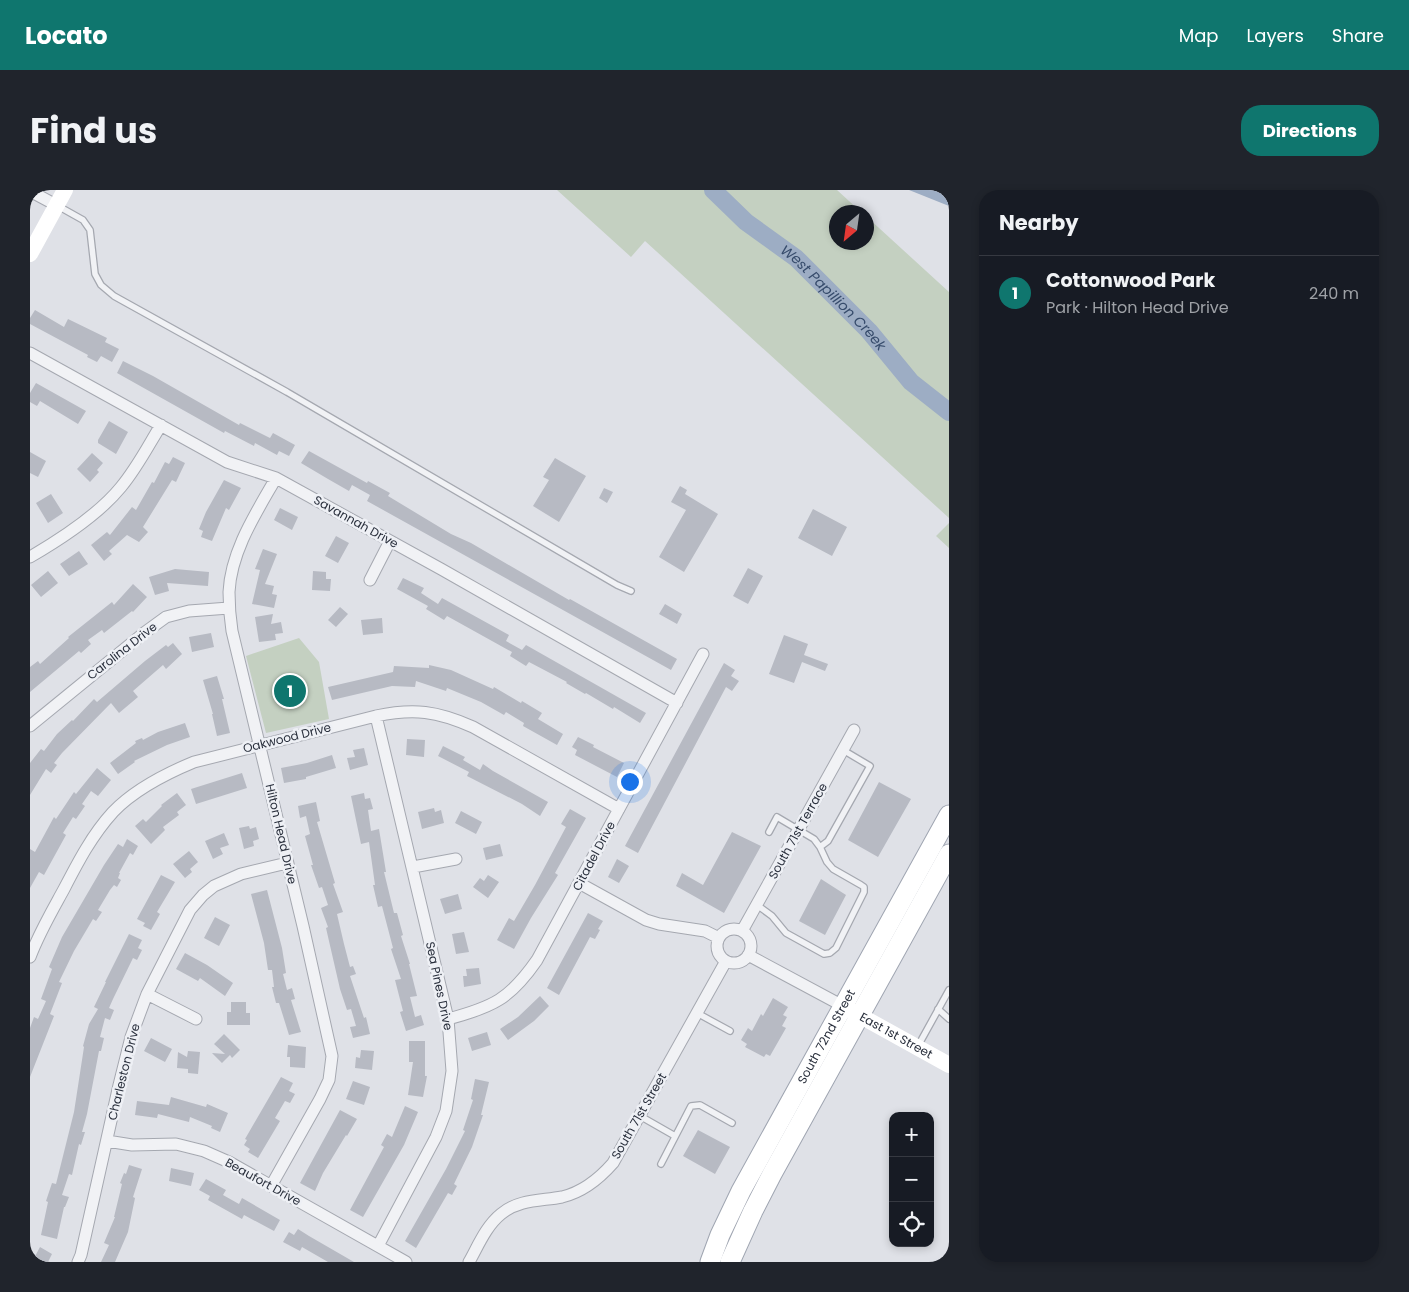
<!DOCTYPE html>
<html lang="en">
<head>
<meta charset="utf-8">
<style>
  :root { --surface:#171b24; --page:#20242c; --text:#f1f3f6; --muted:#9ea1a6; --line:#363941; --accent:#0f766e }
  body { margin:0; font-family:Poppins,sans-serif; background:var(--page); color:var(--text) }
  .controls { position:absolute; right:15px; bottom:15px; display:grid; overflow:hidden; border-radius:10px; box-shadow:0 2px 8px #0003 }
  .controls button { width:45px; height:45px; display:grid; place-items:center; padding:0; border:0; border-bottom:1px solid var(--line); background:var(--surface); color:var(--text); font:25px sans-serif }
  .compass { position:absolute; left:799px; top:15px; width:45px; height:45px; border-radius:50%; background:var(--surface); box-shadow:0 2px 8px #0003; rotate:209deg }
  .you { position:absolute; left:599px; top:591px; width:18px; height:18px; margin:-12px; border:4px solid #fff; border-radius:50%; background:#1a73e8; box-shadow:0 0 0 8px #1a73e833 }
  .badge { display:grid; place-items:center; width:32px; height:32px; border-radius:50%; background:var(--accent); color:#fff; font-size:16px; font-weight:700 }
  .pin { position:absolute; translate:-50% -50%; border:2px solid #fff; box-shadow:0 1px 5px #0006 }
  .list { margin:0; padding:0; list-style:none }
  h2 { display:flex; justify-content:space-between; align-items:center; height:65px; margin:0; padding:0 20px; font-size:21px }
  h2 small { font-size:16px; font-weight:400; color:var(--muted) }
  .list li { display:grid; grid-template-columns:32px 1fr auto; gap:15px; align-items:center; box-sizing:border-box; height:75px; padding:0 20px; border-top:1px solid var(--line) }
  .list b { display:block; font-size:19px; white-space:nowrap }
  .list p { margin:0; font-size:16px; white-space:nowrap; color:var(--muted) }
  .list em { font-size:16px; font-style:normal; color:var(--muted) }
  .icon { flex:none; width:28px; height:28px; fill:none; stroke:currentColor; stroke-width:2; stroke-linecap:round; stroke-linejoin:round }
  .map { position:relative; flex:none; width:919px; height:1072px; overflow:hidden; border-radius:20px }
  header { display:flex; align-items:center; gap:30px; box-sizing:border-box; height:70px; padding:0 25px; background:var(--accent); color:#fff }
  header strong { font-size:24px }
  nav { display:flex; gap:28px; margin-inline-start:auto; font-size:18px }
  .intro { display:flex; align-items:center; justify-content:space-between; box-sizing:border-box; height:120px; padding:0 30px }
  h1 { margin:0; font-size:35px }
  .button { padding:12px 22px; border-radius:20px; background:var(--accent); color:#fff; font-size:18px; font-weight:700 }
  main { display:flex; gap:30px; padding:0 30px }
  aside { flex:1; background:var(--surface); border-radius:20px; box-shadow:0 2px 8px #0003 }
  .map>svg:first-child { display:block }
</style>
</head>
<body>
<header>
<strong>Locato</strong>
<nav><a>Map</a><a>Layers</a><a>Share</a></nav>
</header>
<div class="intro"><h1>Find us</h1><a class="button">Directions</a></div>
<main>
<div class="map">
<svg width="919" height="1072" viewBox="0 0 919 1072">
  <rect width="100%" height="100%" fill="#dfe1e7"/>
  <path fill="#c4d0c1" d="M527,0H807L831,22H806V52H836L837,27L919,102V328L615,51L601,67Z
    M919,333V358L906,346Z
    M269,448L289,472L299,529L236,543L216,466Z"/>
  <path fill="#9dadc4" d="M879,0H919V16Z"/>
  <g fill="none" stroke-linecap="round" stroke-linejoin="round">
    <path stroke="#9dadc4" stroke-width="18" id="s1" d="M683,0L716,32L766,68L839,141L881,192L919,222"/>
  </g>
  <path fill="#b7bac3" d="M5,120L34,137L38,129L77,148L75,152L89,159L82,172L71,166L67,172L57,167L58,165L0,134V128Z
    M93,171L123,186L209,235L210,233L240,248L243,243L265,255L259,266L249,261L247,265L225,253L224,256L195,241L194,243L87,183Z
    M6,193L56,221L48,234L10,211L7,216L0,212V203Z
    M79,231L98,242L86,264L68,253V250Z
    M279,261L337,293L338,291L360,303L358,306L421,344L441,353L539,410L540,409L647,469L641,480L337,311L340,305L322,295L319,301L298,289L271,273Z
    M0,262L16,271L8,287L0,283Z
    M62,263L73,273L67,280L69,282L60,292L47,279Z
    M143,267L155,273L146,292L142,290L113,337L118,342L109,352L97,345L79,361L82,364L74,371L61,355L77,342L80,345L102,317L106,320L122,292L124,293L135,272L139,274Z
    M525,268L556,286L529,332L503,316L519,290L513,287Z
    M194,290L211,298L199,320L196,318L182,351L171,347L173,341L169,339L176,322Z
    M650,296L657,300L655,304L688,324L654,382L629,367L656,320L641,312Z
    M574,298L583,302L577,313L569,308Z
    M21,304L33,323L18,333L6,313Z
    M250,318L268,327L262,340L244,330Z
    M783,319L817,337L802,366L768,348Z
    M306,346L319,353L308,373L295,366Z
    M233,359L247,364L235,394L244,396L242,404L247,405L244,418L222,414L230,380L225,379Z
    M49,361L58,374L39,386L30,374Z
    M718,378L733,386L718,414L703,406Z
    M145,379L179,382L178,396L137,393L139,401L125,405L119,387Z
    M18,381L28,393L11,407L1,395Z
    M283,381L296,382V389H301L300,401L282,400Z
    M373,388L394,398L391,403L408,414L412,408L479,445L476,451L492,460L496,455L616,523L610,533L584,517L583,519L556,503L555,504L536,493L537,492L499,472L496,476L480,466L482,462L417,426L414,430L396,419L398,416L367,399Z
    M103,394L117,407L103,422L102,421L74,443L72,440L58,450L61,454L51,463L49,461L0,502V477L8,471L10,474L39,448L38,447L82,412L84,415Z
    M635,414L652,424L647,434L629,424Z
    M310,417L318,424L306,437L298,430Z
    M243,424L241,434L251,432L253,443L245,444L246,450L229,452L225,427Z
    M352,428L353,443L333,445L331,430Z
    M181,443L184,457L162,462L159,447Z
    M754,445L778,454L774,465L798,474L795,481L772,472L764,493L739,484Z
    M143,453L152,464L136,479L133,475L103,501L108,507L89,523L81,513L32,563L24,573L27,575L21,583L16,579L0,605V573L11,559L14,561L27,544L42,530L43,531L64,509L67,512L115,471L136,455L138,457Z
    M694,473L705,480L701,486L709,491L702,501L696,497L608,663L595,656Z
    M399,475L421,480L463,499L464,497L491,513L492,511L512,523L508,529L533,544L527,555L493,536L494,533L476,522L474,525L451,512L417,498L416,501L386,491L385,497L362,496L302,510L298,497L363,482L364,476L399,478Z
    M187,486L194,509H192L200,543L187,546L182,524H183L173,490Z
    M155,533L160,547L137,555L104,571L105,572L88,584L80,573L106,553L105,551L112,548L113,550L128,542Z
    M548,547L564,555L563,557L594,573L587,587L545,565L547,560L542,557Z
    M377,549L395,550L394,567L376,565Z
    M413,556L435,567L433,570L450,580L453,574L463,581L518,612L510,626L492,614L437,586L439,582L408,566Z
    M334,558L338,575L320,580L317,568L325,567L323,560Z
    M302,565L306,578L276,587V589L254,593L251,578L277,573Z
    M67,578L81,590L68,606L61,601L52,614L55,616L46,629L43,627L33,643L36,645L14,685L9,682L0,698V659L5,662L24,627L26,629L44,602L46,604Z
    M212,583L217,598L166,614L161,599Z
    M849,592L881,609L848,667L818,650Z
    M147,603L156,615L147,622L149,625L133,637L135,640L121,654L105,636L113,629L116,632L132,616L131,615Z
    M334,603L335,609L340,608L343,619L338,620L341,641L349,639L356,682H354L364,723H367L373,745L371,746L380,774H379L387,806L380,807L385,827L391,825L394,835L376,841L370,822L373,821L365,790L371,789L361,759L363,758L352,716L348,717L343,695H345L339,652L331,654L321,606Z
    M286,612L290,631L287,632L305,693L303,694L313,722L307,724L314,754L320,777L323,776L326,784L320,786L334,828L336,827L340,844L323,848L320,837L326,836L321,819L317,820L310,799L296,738L298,737L291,718L298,715L292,697L289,698L281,675H283L275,646L280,644L276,626L270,628L268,616Z
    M404,618L405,622L411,620L414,633L392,639L388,622Z
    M540,619L556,628L525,683L528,685L501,728L484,759L467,750L479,728L484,731L505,695L536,637L531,634Z
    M431,621L452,632L446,644L425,633Z
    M219,636L220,639L226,637L229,649L223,651L224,656L214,659L209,638Z
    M702,642L731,656L694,723L646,696L652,683L673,695Z
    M194,643L199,655L190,658L193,664L183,669L175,651Z
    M97,649L108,656L103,665L100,663L89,683H90L88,688L91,690L87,697L84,695L80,700L68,720L72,722L66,731L63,729L44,761L29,792L32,793L20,824L24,826L0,887V838L4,827L8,829L16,811L11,809L22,779L19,777L32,747L74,675L88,654L93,657Z
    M470,654L473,666L456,670L453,658Z
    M159,661L168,672L160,679L162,682L155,688L143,674Z
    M587,669L599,676L589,693L578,687Z
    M131,685L145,692L127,722L130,724L121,740L113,736L115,733L107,729Z
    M458,685L469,692L458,708L443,697L450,688L454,691Z
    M791,689L816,705L795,745L769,731Z
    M237,700L252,758L256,783L253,784L257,800L262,798L265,809L261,810L271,842L259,845L249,813H246L242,797H244L242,780H238L234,753L221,704Z
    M428,704L432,719L415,724L410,709Z
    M558,723L573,731L568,739L570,740L565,749L560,747L529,805L517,798Z
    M185,727L200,735L189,756L174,748Z
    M434,742L439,762L426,764L422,744Z
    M99,744L112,750L108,758L112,760L107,770L103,768L83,809L79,818L84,820L80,830L75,828L70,847L74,848L71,861H69L57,924L52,942H55L51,955L49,954L42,985L39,984L32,1005L39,1007L35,1017H34L27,1049L11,1045L18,1012L16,1011L22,993L26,994L44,922L54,857L53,856L59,834L68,819L64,817L76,792H75Z
    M155,763L177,775L203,793L195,806L170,788L168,791L146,779Z
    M449,778L451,794L434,797L433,786H437L436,779Z
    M510,806L519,816L504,831L478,850L470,839L488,827Z
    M743,808L758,817L753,825L757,827L752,836L756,838L740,866L736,864L734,867L715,857L717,854L711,850L718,838L722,841L731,824L733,826Z
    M201,812H216V823H220V835H197V822H201Z
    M457,842L461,855L442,861L438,848Z
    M194,844L210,860L202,868L200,865L192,873L182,863L195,864L184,854Z
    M121,848L142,859L135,872L114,861Z
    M379,851H395V886H397L393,907L378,905L383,872H379Z
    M258,855L276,857L275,878L260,877V867H257Z
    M331,860L344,861L342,880L325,878L326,867L330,868Z
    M158,861L170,862L168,884L158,883V879L147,878L148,862L157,867Z
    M251,887L263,893L259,901L265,904L260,913L255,911L245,928L250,931L228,968L218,962L220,959L214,955L217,950L215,949Z
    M445,889L459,892L451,925H453L442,957L424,994L427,996L422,1005L418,1003L386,1058L375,1051L416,979L435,941L433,940L443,910L441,909Z
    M323,891L340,897L334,915L316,909Z
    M141,907L176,917L177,914L198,923L190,942L181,938L182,936L160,927L159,932L128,924L127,928L105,925L107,911L139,915Z
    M375,916L388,922L374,955L333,1027L320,1020L354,957L351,955L357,944L362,947Z
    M310,920L327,929L317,946L316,945L293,983L285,1001L270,993Z
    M668,940L700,957L685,984L653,966Z
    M99,975L112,979L103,1007L105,1008L98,1042L85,1072H71L79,1055L74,1053L85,1027H84L92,994L90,993L94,983L96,984Z
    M141,978L164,983L161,996L139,991Z
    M176,989L196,1000L193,1005L209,1014L212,1008L250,1030L244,1041L214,1025L212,1029L178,1010L180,1006L169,1000Z
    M268,1039L279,1046L324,1072H298L272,1057L270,1061L253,1052L259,1042L264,1045Z
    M10,1057L22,1064L18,1072H2Z"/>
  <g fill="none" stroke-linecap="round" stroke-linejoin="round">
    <g stroke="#a5a8b0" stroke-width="8">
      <path id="lane" d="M28,16L53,30L60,40L65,84L71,95L84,106L257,202L587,395L601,401
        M790,657L798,651L840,576L813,560
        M727,715L742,726L756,743L794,764L800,763L806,758L834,702V697L831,695L803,679L797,672L790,657L784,649L747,627L739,642
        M908,819L919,829
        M667,823L700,841
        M888,856L919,800
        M610,926L645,946
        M631,974L661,916L670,915L702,933"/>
    </g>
    <g stroke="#a5a8b0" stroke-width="13">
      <path id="street" d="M0,1L26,15
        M0,163L197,272L246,288L411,379L647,513
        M0,367C31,349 69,324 91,297C107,278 118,256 131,235
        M340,390L360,351
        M346,526L418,829L422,881L416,921L406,947L348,1056
        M0,536L114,443L136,427L159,421L199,418
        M383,677L426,669
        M549,693L616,730L629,734L675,741L689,748
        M687 756a17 17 0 1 1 34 0a17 17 0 1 1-34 0Z
        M712,741L824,540
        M718,765L813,816
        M0,767C9,743 22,721 34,699C48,672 62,645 83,622C105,599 135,584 164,572L346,526C384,518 407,521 443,537L589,619
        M117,804L166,829
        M418,829C463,817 480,809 507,770L673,464
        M77,951L102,955L146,954L174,961L199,972L376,1072
        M241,996L290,909L299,890L302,866L273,736L202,441C200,428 199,416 199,402C201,361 226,323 246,288
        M48,1072L51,1065L89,895L101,847L117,804L160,720L173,705L184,696L211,684L257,673
        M439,1072C448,1056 456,1036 471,1024C489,1009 511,1011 532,1007C553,1002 569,989 583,973L696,771"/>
    </g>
    <g stroke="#9fa5b1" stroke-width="21">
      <g id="primary">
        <path id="s3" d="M680,1072L690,1045L711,1001L919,625"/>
        <path d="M700,1072L723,1021L742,984L919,664"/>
      </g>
    </g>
    <use href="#lane" stroke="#f1f2f5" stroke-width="5.5"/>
    <use href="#street" stroke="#f1f2f5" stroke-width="11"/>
    <g stroke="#fff" stroke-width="16">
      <path d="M0,64L35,0"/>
      <path id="s2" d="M818,819L919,875"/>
    </g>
    <use href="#primary" stroke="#fff" stroke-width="19"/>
  </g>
  <g text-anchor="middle" stroke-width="5" stroke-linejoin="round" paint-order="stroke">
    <g font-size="12" fill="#292f3c" stroke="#eef0f5">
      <text transform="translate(326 332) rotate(29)" y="4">Savannah Drive</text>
      <text transform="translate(92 461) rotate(-38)" y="4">Carolina Drive</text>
      <text transform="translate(257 548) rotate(-14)" y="4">Oakwood Drive</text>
      <text transform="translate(768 641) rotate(-61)" y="4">South 71st Terrace</text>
      <text transform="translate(251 644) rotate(77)" y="4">Hilton Head Drive</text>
      <text transform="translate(564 666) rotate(-62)" y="4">Citadel Drive</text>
      <text transform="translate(409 796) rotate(78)" y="4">Sea Pines Drive</text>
      <text dy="4" stroke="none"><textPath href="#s2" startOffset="55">East 1st Street</textPath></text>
      <text dy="4" stroke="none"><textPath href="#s3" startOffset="254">South 72nd Street</textPath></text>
      <text transform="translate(94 882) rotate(-76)" y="4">Charleston Drive</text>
      <text transform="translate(609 926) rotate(-60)" y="4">South 71st Street</text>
      <text transform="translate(233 992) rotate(29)" y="4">Beaufort Drive</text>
    </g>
    <g font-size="14" font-style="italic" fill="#374c6c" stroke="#eef0f5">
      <text dy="5" stroke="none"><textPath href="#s1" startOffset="162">West Papillion Creek</textPath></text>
    </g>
  </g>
</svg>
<div class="controls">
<button>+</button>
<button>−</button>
<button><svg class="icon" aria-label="locate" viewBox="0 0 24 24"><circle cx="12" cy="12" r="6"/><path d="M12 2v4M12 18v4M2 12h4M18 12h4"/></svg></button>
</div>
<svg class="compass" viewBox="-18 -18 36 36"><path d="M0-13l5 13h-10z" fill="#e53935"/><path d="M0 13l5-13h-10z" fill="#9ea1a6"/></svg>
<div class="you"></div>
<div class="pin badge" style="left:260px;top:501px">1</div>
</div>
<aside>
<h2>Nearby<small></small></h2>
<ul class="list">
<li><span class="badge">1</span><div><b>Cottonwood Park</b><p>Park · Hilton Head Drive</p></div><em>240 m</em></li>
</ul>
</aside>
</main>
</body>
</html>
